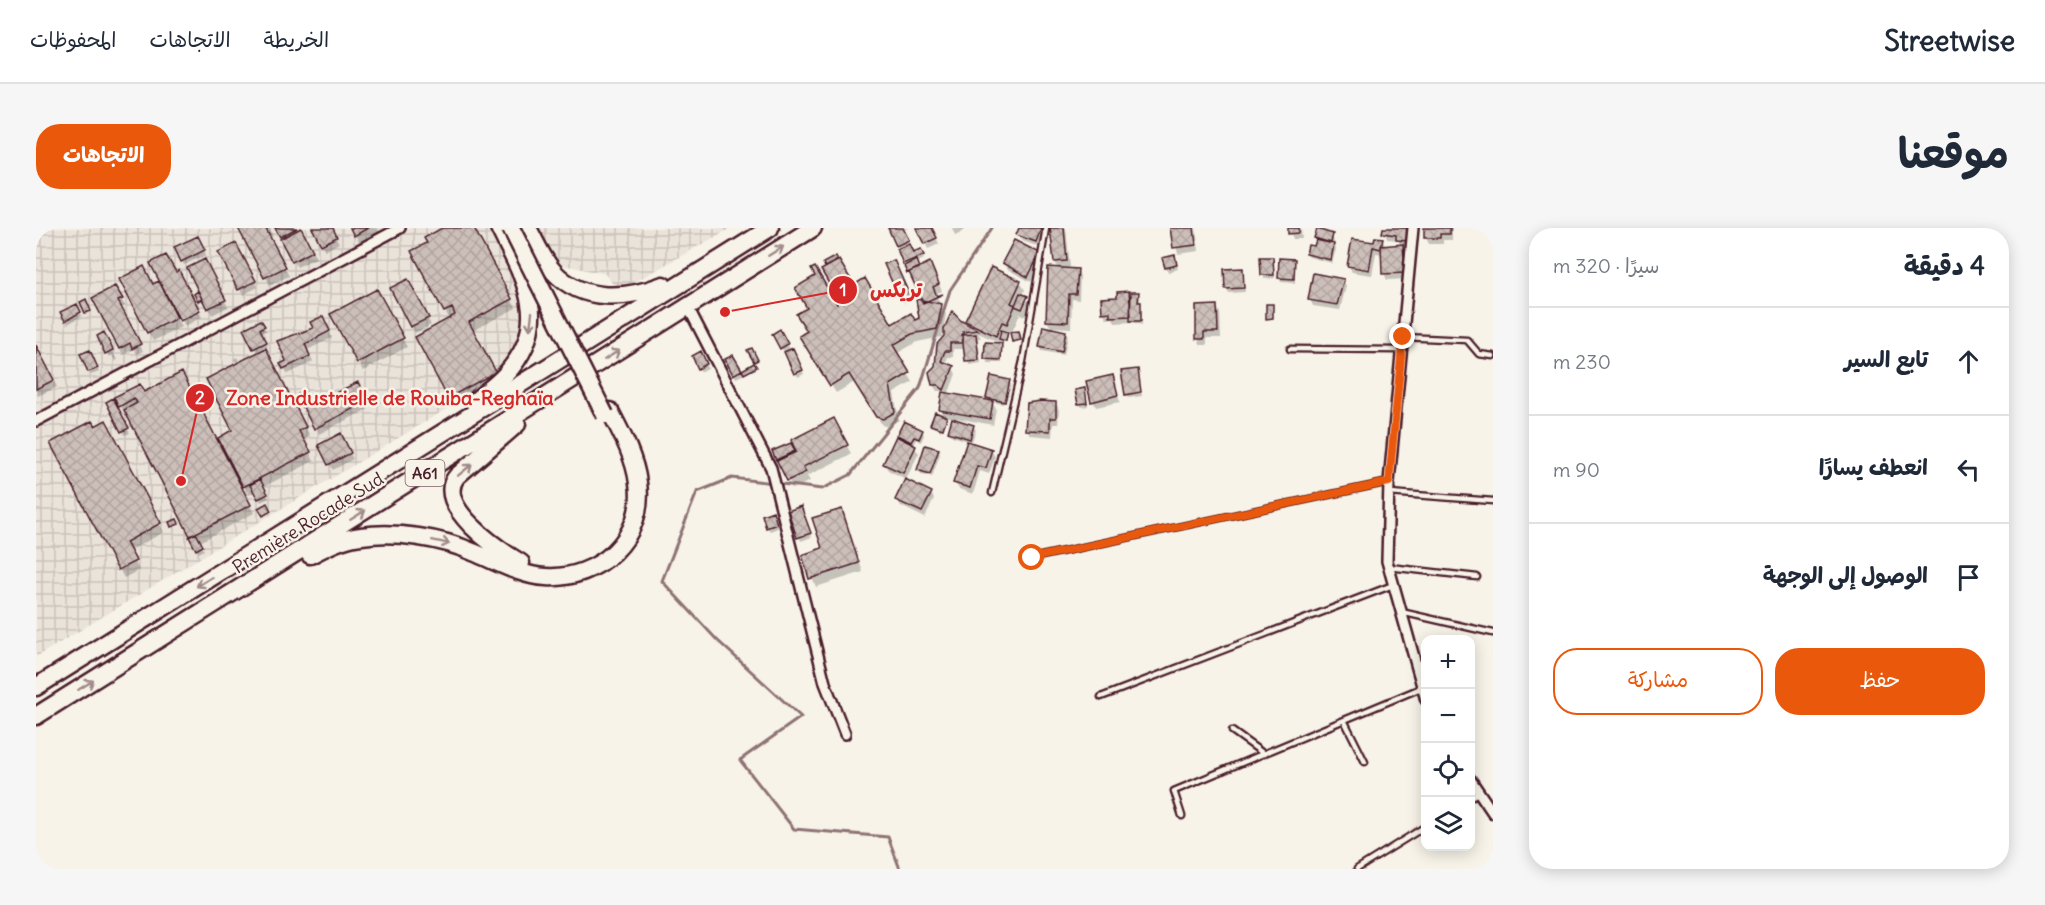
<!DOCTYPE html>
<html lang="ar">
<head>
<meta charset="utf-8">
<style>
  :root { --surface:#fff; --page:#f6f6f7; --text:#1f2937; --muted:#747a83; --line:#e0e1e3; --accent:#ea580c }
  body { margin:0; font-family:Delius,"Playpen Sans Arabic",sans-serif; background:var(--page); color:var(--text); direction:rtl }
  .controls { position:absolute; right:18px; bottom:18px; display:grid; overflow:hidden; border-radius:12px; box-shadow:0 3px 15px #0003 }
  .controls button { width:54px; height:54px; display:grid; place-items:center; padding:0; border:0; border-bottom:2px solid var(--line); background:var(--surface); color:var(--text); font:30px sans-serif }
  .stop { position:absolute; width:18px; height:18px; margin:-14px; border:4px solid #ea580c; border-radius:50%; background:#fff }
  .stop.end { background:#ea580c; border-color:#fff; box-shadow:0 2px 6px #0008 }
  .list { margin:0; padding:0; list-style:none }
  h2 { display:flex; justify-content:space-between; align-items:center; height:78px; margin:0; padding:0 24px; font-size:26px }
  h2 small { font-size:20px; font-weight:400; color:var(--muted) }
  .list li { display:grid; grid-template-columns:39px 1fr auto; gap:18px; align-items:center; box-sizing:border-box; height:108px; padding:0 24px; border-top:2px solid var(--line) }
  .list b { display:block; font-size:22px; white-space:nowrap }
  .list em { font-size:20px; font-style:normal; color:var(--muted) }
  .actions { display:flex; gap:12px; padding:18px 24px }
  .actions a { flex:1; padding:14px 0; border:2px solid var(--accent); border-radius:24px; text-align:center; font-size:21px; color:var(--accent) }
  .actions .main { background:var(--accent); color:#fff }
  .icon { flex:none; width:33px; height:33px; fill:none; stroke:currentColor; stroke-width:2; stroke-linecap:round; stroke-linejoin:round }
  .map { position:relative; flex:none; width:1457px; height:641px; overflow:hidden; direction:ltr; border-radius:24px }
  header { display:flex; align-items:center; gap:36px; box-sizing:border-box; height:84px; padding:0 30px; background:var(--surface); border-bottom:2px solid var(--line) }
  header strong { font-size:28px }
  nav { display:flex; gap:33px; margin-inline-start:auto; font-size:21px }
  .intro { display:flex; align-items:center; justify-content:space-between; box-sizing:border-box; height:144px; padding:0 36px }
  h1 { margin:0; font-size:42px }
  .button { padding:15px 27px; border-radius:24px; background:var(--accent); color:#fff; font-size:21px; font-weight:700 }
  main { display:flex; gap:36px; padding:0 36px }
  aside { flex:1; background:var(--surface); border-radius:24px; box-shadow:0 3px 15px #0003 }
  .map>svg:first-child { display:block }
</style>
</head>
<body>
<header>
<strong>Streetwise</strong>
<nav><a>الخريطة</a><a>الاتجاهات</a><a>المحفوظات</a></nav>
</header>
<div class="intro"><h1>موقعنا</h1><a class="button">الاتجاهات</a></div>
<main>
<aside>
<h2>4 دقيقة<small>سيرًا · 320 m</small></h2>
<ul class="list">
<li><svg class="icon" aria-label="ahead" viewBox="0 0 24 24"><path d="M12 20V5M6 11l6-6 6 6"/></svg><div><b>تابع السير</b></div><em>230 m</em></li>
<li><svg class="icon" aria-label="left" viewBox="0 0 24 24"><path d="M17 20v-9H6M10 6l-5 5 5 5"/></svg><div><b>انعطف يسارًا</b></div><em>90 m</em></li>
<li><svg class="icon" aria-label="arrive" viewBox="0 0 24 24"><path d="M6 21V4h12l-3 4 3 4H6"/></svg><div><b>الوصول إلى الوجهة</b></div></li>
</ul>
<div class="actions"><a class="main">حفظ</a><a>مشاركة</a></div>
</aside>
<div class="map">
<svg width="1457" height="641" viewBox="0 0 1457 641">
  <defs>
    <pattern id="industrial-grid" width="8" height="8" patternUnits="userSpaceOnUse" patternTransform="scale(1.5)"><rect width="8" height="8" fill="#eae3da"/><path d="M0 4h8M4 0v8" fill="none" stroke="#cac2bb"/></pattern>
    <pattern id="building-cross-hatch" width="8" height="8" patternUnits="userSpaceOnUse" patternTransform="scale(1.5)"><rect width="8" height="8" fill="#ccbfb9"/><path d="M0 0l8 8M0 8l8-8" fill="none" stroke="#b1a49f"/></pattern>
  </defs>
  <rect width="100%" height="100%" fill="#f7f3e8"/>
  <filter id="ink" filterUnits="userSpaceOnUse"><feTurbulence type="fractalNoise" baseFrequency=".0167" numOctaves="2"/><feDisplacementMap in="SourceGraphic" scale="12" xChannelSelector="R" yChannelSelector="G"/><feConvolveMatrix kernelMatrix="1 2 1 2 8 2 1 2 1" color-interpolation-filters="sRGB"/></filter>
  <g filter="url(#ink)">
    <path fill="url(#industrial-grid)" d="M0,0H695L597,55L579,59L569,46L527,37L494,50L483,116L465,148L0,429Z"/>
    <path fill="#0003" d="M204,0H233L237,8L233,10L253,48L234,57Z
      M241,0H264L280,30L261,39Z
      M277,0H295L303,15L289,23Z
      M315,0H340L343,5L324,15Z
      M410,0H437L480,80L436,103L463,153L418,178L381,110L414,92L377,24L393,15Z
      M854,0H872L867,2L877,26L884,23L886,26L868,34Z
      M882,0H896L903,16L892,21Z
      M916,0H931V1L919,7Z
      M984,0H1010L1004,19L986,13L982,7Z
      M1016,0H1030L1034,39L1028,41L1041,42L1044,48L1043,72L1036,71L1035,100L1016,99L1029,104L1032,108L1028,127L1006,123L1004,119L1016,101L1011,93L1023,41L1019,34Z
      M1136,0H1160L1163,23L1142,26Z
      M1253,0H1265L1266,11H1257Z
      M1348,0H1376L1373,19L1366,18L1370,24L1371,51L1351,52L1348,45L1347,26L1340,25L1336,47L1316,44L1313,38L1346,12L1350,19L1365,18L1362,12L1351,11Z
      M1390,0H1416V12H1407V16H1393L1390,10Z
      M1296,7L1300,21L1296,35L1273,29L1271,25L1279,20L1280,10Z
      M164,13L170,27L148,37L146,33Z
      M199,17L222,59L207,67L184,25Z
      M1003,26L1007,32L995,54L971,41L968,35Z
      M887,28L888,31L880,35L883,41L897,42L906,63L899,66L910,86L906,109L881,114L860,126L877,154L858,165L863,192L852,199L846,197L820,153L800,165L765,108L802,80L804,71L789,36L799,30L818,59L856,98L885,91L888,74L869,36Z
      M1138,28L1142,41L1132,44L1128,31Z
      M1226,31H1237L1239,50L1228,51Z
      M1258,32L1259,55L1245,54L1243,50Z
      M116,36L140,46L143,44L166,89L149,98Z
      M850,36L860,37L875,72L868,75Z
      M172,39L192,79L176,87L153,41Z
      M1206,42L1209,64L1193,65L1191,61Z
      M85,52L117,58L127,64L145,99L117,113Z
      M1307,52L1310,58L1304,82L1277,78L1274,71Z
      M372,53L395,97L379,105L356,61Z
      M984,54L989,62L987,67L996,78L991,89L984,86L976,104L971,102L970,114L965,115L942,105L945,110H942L945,135L933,137L930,121H917V129H912L909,136L917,140L920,146L912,167L954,174L952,170L973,153L974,154L967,176L956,174L960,181L957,197L921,190L920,193L937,198L940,202L935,216L955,222L959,229L953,246L944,243L937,266L923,261L919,255L932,213L916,208L913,204L918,190L910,188L905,203L896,197L908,189L904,182L908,163H901L897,157L900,138L923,93L935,101L931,93Z
      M79,60L89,78L85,80L107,123L101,126L98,121L87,127L58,71Z
      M340,63L371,119L327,143L296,87Z
      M1092,65L1096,72L1102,65L1104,69L1106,97L1096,94L1079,95L1077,90L1071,91L1067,84Z
      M40,78L46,88L32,96L26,85Z
      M1181,79L1184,85L1185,110H1171V117H1165L1162,111Z
      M225,94L230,103L225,105L232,118L228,120L274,208L267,212L278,233L227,259L233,270L225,274L219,264L213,267L184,210L198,203L202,137L198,131L201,129L204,135L222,126L209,102Z
      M290,96L296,110L271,122L277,134L252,146L246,137L252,134L243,114Z
      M744,103L768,146L762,149L738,106Z
      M68,106L81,132L79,133L76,127L73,129L63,109Z
      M965,116L966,135H952L950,131Z
      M0,119L21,159L2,168L0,164Z
      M664,125L672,141L665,144L658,128Z
      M46,127L55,128L63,144L55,147Z
      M697,129L705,144L718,137L720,141L700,150L691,132Z
      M1101,143L1106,168L1092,170L1090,166Z
      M1076,149L1084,174L1060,179L1057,173Z
      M150,154L218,285L164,314L168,322L163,325L91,185L89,186L80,170Z
      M974,156L975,157L970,177Z
      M325,162L334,180L283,206L275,179Z
      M1048,162L1052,178L1046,179L1043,176Z
      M77,172L94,205L89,207L72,174Z
      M1020,175L1023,182L1022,196H1017L1016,209L994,207L991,201Z
      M58,200L74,202L128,304L93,323L103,342L88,350L16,215Z
      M803,201L815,226L771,248L774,253L757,261L738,224L754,217L759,226Z
      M886,203L888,207L885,214L880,211L877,218L883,225L870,251L852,242L848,235L866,213L863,207Z
      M304,207L317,231L297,242L284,218Z
      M902,222L904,226L896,249L885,246L883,242Z
      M895,265L898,271L889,290L865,278L861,272Z
      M805,282L827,344L780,359L768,328L788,321Z
      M754,284H767L776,309L765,313Z
      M737,285L742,300L734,303L731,299Z"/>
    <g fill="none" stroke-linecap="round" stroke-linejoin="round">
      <path stroke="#8e7275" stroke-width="3" d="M864,641L852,609L758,601L704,532L765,489L681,412L626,353L661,264L696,250L786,261L814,247L884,160L914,62L956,0"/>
    </g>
    <path fill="url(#building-cross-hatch)" stroke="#4a1f2b" stroke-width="1.5" d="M202,0H232L230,1L250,39L228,50Z
      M239,0H261L244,9Z
      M265,0L277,23L256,34L244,11Z
      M276,0H297L301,9L285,17Z
      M314,0H332L318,8Z
      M406,0H438L476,71L433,94L460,144L412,170L379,109L419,87L416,80L408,84L375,23L391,15L388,10Z
      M852,0H867L873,12L860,18Z
      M880,0H896L901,10L888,16Z
      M983,0H1005L1000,14L980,7Z
      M1014,0H1028L1031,33L1018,34Z
      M1134,0H1158L1160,17L1137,20Z
      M1252,0H1263V5L1252,6Z
      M1347,0H1372L1370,13L1360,12V7L1346,5Z
      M1388,0H1414V6H1404V10H1388Z
      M1281,1L1297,6L1295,15L1278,10Z
      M162,8L169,22L145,34L138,19Z
      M1339,9L1347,10L1345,21L1337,19L1333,42L1311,38L1316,11L1338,14Z
      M978,12L1004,25L992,49L966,35Z
      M1280,12L1298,16L1295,32L1270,26L1272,17L1278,18Z
      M200,15L220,53L202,62L182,24Z
      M873,16L877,24L885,21L888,27L867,36L861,21Z
      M1367,16L1369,45L1346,46L1345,18Z
      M130,27L140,44L143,42L164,83L144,93L114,35Z
      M1139,27L1141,37L1129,40L1126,30Z
      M800,28L802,32L789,39L787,35Z
      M1224,29H1237L1238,47H1225Z
      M1243,30L1259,31L1258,51L1242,50Z
      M169,31L190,72L171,81L151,40Z
      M803,32L818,57L829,50L856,96L875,85L879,92L883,90L880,71L906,76L901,101L876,106L857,117L874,145L854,157L859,184L847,191L840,189L813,146L794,158L763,108L771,103L760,86L771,80L759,60L779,48L775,41L779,39L801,76L802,71L785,42Z
      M858,32L874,68L864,72L848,36Z
      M880,32L883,40L871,45L868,38Z
      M894,34L903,56L897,59L901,68L907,66L887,75L873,44Z
      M108,38L117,56L123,53L141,90L111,105L83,51Z
      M955,39L985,53L975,75L979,77L984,65L992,68L986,81L979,78L971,96L966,94L960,108L929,93Z
      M1012,39L1042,41L1040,66H1033L1032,94L1010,93Z
      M1207,40L1208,60L1189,61L1188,41Z
      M1277,45L1308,51L1301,77L1272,72Z
      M372,51L393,90L374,99L354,60Z
      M79,58L87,71L82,73L105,116L96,121L94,115L83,121L56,70Z
      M341,61L368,110L321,135L294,86Z
      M162,63L166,71L162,73L158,66Z
      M1093,63L1095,88L1074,89V84L1066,85L1065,70L1081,69V64Z
      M1095,64H1103L1102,74H1105V93H1094Z
      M50,71L55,83L49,85L44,74Z
      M41,76L45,84L29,93L24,84Z
      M1230,76H1237V90L1230,91Z
      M1181,77L1182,104H1168V111H1160V78Z
      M916,83L924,92L942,102L927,104V115H914V123H909L905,133L918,138L908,162L902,157H896L893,144L899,138L901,116L908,108V101Z
      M287,88L294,103L269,116L274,128L247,141L244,136L250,133L241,113L277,100L274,94Z
      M225,92L229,98L224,101L231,114L217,121L207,101Z
      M1007,98L1030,103L1026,124L1003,119Z
      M744,101L752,116L744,121L736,106Z
      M965,102L972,104L970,113L963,111Z
      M983,103L985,112L976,114L974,104Z
      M68,104L77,122L69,126L61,108Z
      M940,106L943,132L929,133L926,107Z
      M949,114L966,115L965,132L948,131Z
      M0,117L18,152L0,161Z
      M230,120L270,199L263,203L275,224L207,259L182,210L196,202L170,151Z
      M716,120L722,132L718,134L711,122Z
      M757,120L767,142L758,146L748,124Z
      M54,122L62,140L52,144L44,126Z
      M665,123L671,136L662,141L656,128Z
      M697,127L706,142L697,147L689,131Z
      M718,135L721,139L708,146L706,142Z
      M1102,141L1105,164L1089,167L1085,143Z
      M146,144L215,277L154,308L88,182L101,175L98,170L83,179L78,169L104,156L108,164Z
      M1077,147L1082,167L1055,174L1050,153Z
      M955,148L974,152L969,174L950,170Z
      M322,154L332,173L278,201L261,167L268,163L275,177Z
      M1049,160L1051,175L1042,176L1039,162Z
      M906,164L957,173L954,191L903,182Z
      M77,170L93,200L85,204L70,174Z
      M1004,173L1020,174V190H1014V203L989,202L991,175Z
      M899,184L911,189L907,201L894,197Z
      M798,190L812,217L767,239L770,244L751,253L741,233L760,224L755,212Z
      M916,190L938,197L934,211L912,204Z
      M70,192L125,295L90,314L100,333L82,342L14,215L56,193L59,198Z
      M868,193L887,202L883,211L878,209L875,214L861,207Z
      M305,205L315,225L292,237L282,217Z
      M860,208L880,218L867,245L847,236Z
      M931,213L956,221L950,240L941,238L934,260L917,255Z
      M755,215L759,223L740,232L736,223Z
      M889,217L903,221L894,246L881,242Z
      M224,251L232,266L222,271L214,257Z
      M869,251L896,264L886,284L859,272Z
      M231,275L235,283L227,288L222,280Z
      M765,278L775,305L761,310L752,283Z
      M806,281L823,335L773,351L766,327L786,320L776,290Z
      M737,283L741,296L730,300L726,287Z
      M141,291L143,296L135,299L133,294Z
      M160,305L167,318L160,322L153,309Z"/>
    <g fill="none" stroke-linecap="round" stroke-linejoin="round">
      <g stroke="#4a1f2b" stroke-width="9">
        <path id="lane" d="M1367,109L1431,112L1443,126L1457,128
          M1254,121L1365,122
          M956,265L987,133L1010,0
          M1353,265L1457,273
          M996,330L1353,254
          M1353,339L1441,349
          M1365,384L1457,405
          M1065,469L1357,357
          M1308,492L1329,534
          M1196,503L1228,526
          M1434,570L1443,564
          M1146,588L1138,563L1385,460
          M1321,641L1390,598"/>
      </g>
      <g stroke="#4a1f2b" stroke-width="14">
        <path id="street" d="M1377,0L1353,254L1351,333L1390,472
          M652,79L735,240L789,455L809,506
          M0,193L364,0
          M1434,551L1457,585"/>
      </g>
      <g stroke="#4a1f2b" stroke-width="21">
        <path id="highway" d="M492,0C500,15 507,32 518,44C547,75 591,71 627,57
          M438,174C448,165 460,157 469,147C517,95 489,53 463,0
          M481,196L421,248C396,277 463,322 485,335
          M274,327C290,319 307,310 325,308C360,303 405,310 437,324C460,333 485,348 510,349C562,352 610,310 602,255C599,230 586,206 574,183
          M0,459L734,0
          M0,488L777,0"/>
      </g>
      <use href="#lane" stroke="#f7f3e8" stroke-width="4.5"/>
      <use href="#street" stroke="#f7f3e8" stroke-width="9"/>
      <use href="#highway" stroke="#f7f3e8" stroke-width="16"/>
      <g stroke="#4a1f2b" stroke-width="21" stroke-linecap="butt">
        <path id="highway-bridge" d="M475,0L569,187"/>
      </g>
      <use href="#highway-bridge" stroke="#f7f3e8" stroke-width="16"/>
    </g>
    <defs><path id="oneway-shaft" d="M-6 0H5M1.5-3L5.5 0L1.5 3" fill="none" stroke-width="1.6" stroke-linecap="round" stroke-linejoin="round" transform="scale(1.5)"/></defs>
    <g stroke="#a0898a">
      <use href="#oneway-shaft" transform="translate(740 23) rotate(-32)"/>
      <use href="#oneway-shaft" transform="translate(495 93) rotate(97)"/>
      <use href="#oneway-shaft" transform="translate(576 127) rotate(-32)"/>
      <use href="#oneway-shaft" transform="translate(429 242) rotate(-39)"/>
      <use href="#oneway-shaft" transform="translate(322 287) rotate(-32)"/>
      <use href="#oneway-shaft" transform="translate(405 314) rotate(12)"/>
      <use href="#oneway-shaft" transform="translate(168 354) rotate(148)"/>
      <use href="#oneway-shaft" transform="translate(50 457) rotate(-32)"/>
    </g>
  </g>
  <g fill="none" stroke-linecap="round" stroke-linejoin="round" filter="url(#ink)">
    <path stroke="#ea580c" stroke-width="8" d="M996,330L1353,254L1367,109"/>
  </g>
  <g text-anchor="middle" stroke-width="5" stroke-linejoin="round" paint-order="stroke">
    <rect fill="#f7f3e8" stroke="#7e5f64" stroke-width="1.5" x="369.5" y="232" width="39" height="26" rx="4.5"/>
    <g font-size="16" font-weight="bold" fill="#4a1f2b">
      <text x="389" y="251">A61</text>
    </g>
    <g font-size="18" fill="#4a1f2b" stroke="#f7f3e8">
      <text transform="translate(272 295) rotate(-32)" y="6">Première Rocade Sud</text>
    </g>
  </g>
  <path fill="none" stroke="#d62828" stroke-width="2" d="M689 84L807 62M145 253L164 170"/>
  <g fill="#d62828" stroke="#f7f3e8" stroke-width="2">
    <circle cx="689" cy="84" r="6"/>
    <circle cx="145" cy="253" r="6"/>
    <circle cx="807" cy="62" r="15"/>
    <circle cx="164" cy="170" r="15"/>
  </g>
  <g font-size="18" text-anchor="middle" font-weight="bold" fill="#fff">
    <text x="807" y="68">1</text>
    <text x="164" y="176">2</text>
  </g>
  <g font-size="20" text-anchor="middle" font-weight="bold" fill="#d62828" stroke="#f7f3e8" stroke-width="5" stroke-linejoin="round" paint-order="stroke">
    <text x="860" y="69">تريكس</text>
    <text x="354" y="177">Zone Industrielle de Rouiba-Reghaïa</text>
  </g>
</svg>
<div class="controls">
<button>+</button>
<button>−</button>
<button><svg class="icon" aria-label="locate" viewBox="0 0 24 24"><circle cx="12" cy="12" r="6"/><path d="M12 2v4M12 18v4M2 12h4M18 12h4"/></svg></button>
<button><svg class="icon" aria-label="layers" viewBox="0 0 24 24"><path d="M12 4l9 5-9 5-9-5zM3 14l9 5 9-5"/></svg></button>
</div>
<div class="stop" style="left:996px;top:330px"></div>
<div class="stop end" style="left:1367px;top:109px"></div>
</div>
</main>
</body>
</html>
